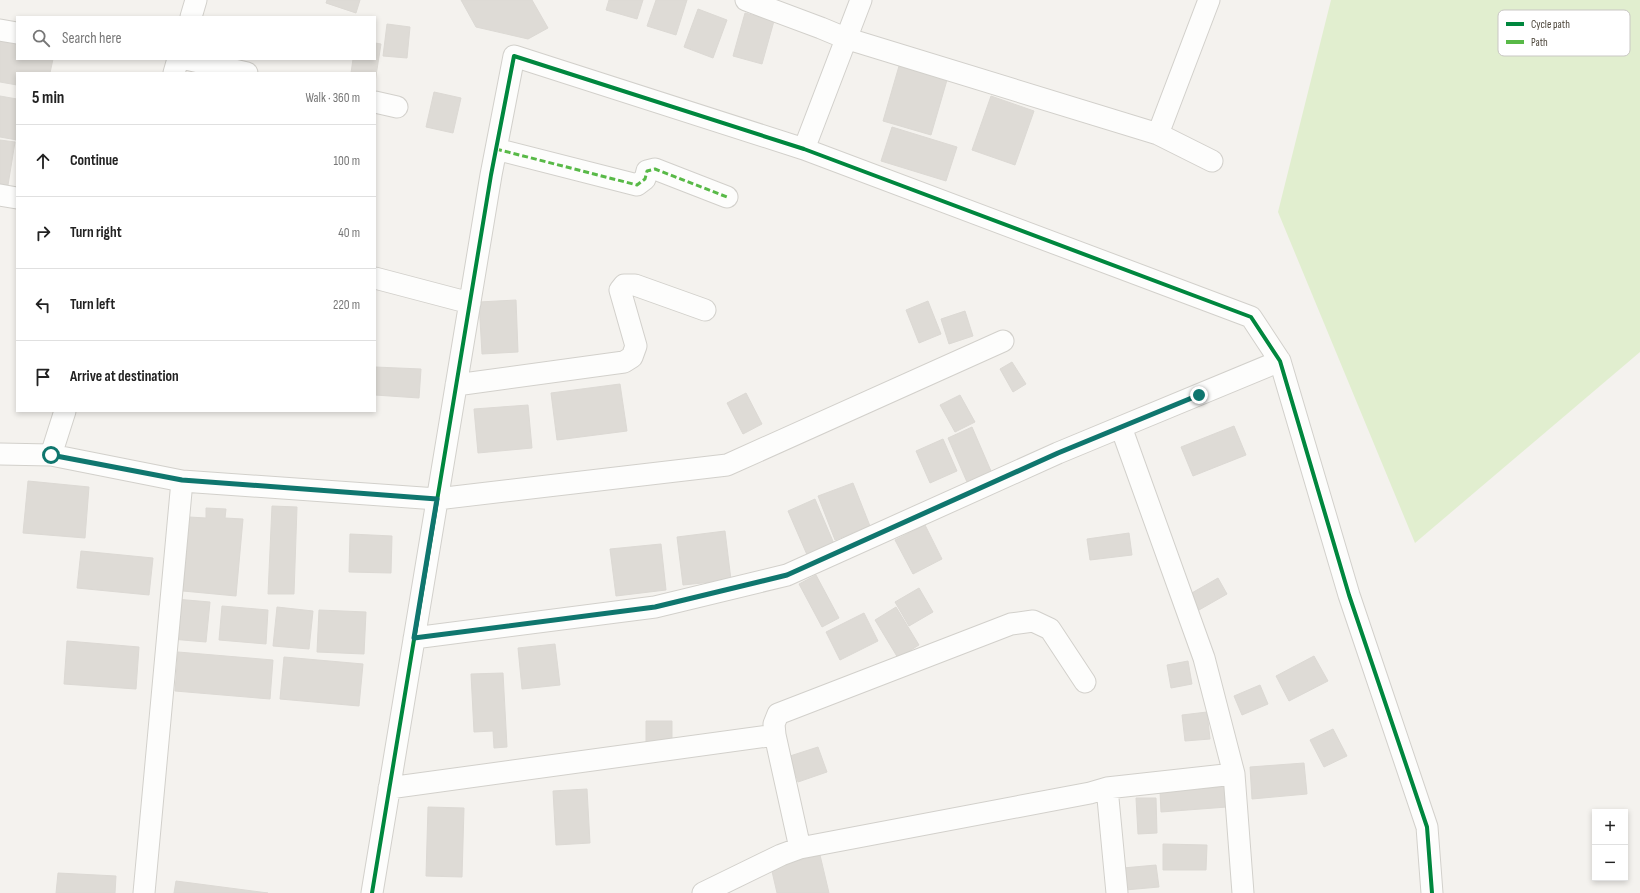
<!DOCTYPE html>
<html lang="en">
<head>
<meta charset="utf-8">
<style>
  :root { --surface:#fff; --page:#f6f6f6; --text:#222; --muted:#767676; --line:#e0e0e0 }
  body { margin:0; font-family:"Sofia Sans Condensed",sans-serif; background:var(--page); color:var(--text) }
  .controls { position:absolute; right:12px; bottom:12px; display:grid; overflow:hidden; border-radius:0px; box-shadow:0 2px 6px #0003 }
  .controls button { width:36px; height:36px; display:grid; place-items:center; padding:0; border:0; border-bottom:1px solid var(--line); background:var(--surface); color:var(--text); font:20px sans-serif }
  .stop { position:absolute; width:12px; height:12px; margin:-9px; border:3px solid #0f766e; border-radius:50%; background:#fff }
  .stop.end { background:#0f766e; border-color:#fff; box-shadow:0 1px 4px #0008 }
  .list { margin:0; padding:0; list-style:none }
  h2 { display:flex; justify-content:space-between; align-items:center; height:52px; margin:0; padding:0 16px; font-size:17px }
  h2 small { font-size:13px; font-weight:400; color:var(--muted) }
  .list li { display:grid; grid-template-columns:26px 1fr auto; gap:12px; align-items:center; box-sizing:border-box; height:72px; padding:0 16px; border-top:1px solid var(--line) }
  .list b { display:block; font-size:15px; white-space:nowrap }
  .list em { font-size:13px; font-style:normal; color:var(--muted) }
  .icon { flex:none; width:22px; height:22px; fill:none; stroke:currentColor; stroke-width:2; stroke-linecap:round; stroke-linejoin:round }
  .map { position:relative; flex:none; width:1640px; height:893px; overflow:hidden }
  .search { position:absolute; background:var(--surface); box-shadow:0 2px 6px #0003; left:16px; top:16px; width:360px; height:44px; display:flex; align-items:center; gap:10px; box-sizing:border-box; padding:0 14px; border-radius:0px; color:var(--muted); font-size:15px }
  .panel { position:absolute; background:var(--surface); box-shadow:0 2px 6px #0003; left:16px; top:72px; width:360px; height:340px; border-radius:0px }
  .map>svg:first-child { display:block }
</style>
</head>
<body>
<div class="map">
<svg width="1640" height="893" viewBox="0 0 1640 893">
  <rect width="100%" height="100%" fill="#f4f2ee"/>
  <path fill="#e1eecf" d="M1331,0H1640V352L1415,543L1278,212Z"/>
  <path fill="#dedbd6" stroke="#dcd9d4" d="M327,0H360L356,13L326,3Z
    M461,0H532L548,28L528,39L476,27Z
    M609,0H643L637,19L606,10Z
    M656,0H687L676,35L647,26Z
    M698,9L727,20L713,58L684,47Z
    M745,13L774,21L762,64L733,56Z
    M387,24L410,27L407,58L383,56Z
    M0,39L17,43V59H53L50,73H17V85L0,82Z
    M375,43L381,44L375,82V73H351L353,59H375Z
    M899,66L947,80L931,135L883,121Z
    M434,92L461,98L453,133L426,127Z
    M0,96L17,99V140L0,137Z
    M991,96L1034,111L1015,165L972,150Z
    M892,127L957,147L946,181L881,161Z
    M0,140L15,142L8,185L0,184Z
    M516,300L518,352L482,354L479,302Z
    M928,301L941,334L919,343L906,310Z
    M965,311L973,336L949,344L941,319Z
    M1012,362L1026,384L1013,392L1000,369Z
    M375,367L421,369L419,398L375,395Z
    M620,384L627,431L557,440L551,393Z
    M746,393L762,424L743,434L727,403Z
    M960,395L975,422L955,432L940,405Z
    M528,405L532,448L478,453L474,409Z
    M1234,426L1246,455L1193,476L1181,447Z
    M972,427L991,471L967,482L948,438Z
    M943,439L957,471L930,483L916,451Z
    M28,481L89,487L85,538L23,533Z
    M853,483L870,526L835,540L818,496Z
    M815,499L835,546L808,557L788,511Z
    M272,506L297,507L294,594H268Z
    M206,508L226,509L225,518L243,519L236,596L183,591L189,517L206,518Z
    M925,525L942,559L913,574L895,540Z
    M725,531L731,580L683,585L677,537Z
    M1129,533L1132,555L1090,560L1087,539Z
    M350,534L392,536L391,573L349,572Z
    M661,544L666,590L616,596L610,549Z
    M81,551L153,558L149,595L77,588Z
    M816,575L839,618L822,627L799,584Z
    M1218,578L1227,594L1199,610L1190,594Z
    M919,588L933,612L909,626L895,602Z
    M175,599L210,602L206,642L171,639Z
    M222,606L268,610L266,644L219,640Z
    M277,607L313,611L309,649L273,646Z
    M896,607L919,645L898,658L875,620Z
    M319,610L366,612L364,654L317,652Z
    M864,613L878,641L840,660L826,632Z
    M67,641L139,647L136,689L64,684Z
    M555,644L560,685L522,689L518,648Z
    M178,652L273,660L270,699L175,691Z
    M1314,656L1328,681L1289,701L1276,676Z
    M284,657L363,664L359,706L280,699Z
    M1188,661L1192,684L1171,688L1167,665Z
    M503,673L507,747L494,748L493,731L474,732L471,674Z
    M1260,685L1268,704L1242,715L1234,696Z
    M1207,712L1210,739L1185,741L1182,715Z
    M646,721H672V744H646Z
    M1333,729L1347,756L1324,767L1310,740Z
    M818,747L827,772L798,782L790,756Z
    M1304,763L1307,794L1252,799L1250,767Z
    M1225,787L1227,807L1161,812L1160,791Z
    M587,789L590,843L556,845L553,791Z
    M1136,798H1156L1157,833L1138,834Z
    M428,807L464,808L462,877L426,876Z
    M1163,844L1207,845L1206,870H1163Z
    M820,855L829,893H777L771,867Z
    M1156,865L1159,887L1125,890L1123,868Z
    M58,873L116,876L115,893H56Z
    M176,881L268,893H174Z"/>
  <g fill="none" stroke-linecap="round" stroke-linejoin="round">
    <g stroke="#d2d0cb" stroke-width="23">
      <path id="minor" d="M746,0L821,28L845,38L1158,134L1212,161
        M191,17L196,0
        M0,30L17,33
        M186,59L247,73
        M174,73L178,59
        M375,102L397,107
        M1158,134L1209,0
        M496,149L637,185L645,179L647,171L655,169L727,197
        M804,149L861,0
        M0,195L17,198
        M375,278L470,303
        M456,385L624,362L632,357L636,346L620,290L624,285H635L705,310
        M1121,427L1204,658L1234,774L1243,893
        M0,454L51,455L182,481L144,893
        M51,455L65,411
        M182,481L437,499L727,465L1003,341
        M414,638L655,607L787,575L1058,453L1280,361
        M775,735L800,848
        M389,788L775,735L774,724L778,714L1011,624L1033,621L1050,629L1085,682
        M1107,788L1117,893
        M372,893L491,175L514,56L804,149L1251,317L1280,361L1349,595L1427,827L1432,893
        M703,893L781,855L800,848L1090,793L1107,788L1234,774"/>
    </g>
    <use href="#minor" stroke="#fdfdfc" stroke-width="21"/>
    <path stroke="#58b947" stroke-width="3" stroke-dasharray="6 3" stroke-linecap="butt" d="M496,149L637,185L645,179L647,171L655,169L727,197"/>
    <g stroke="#fff" stroke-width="6">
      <path id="cycleway" d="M372,893L491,175L514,56L804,149L1251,317L1280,361L1349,595L1427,827L1432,893"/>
    </g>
    <use href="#cycleway" stroke="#00873e" stroke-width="4"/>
  </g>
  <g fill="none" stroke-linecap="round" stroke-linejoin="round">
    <path stroke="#0f766e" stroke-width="5" d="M51,455L182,480L437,499L414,638L655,607L787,575L1058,453L1199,395"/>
  </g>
  <rect x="1498" y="10" width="132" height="46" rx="6" fill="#fff" stroke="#c9c7c4" stroke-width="1"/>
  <rect x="1506" y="22" width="18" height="4" fill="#00873e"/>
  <rect x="1506" y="40" width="18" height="4" fill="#58b947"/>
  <g font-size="11" fill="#4b4439">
    <text x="1531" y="28">Cycle path</text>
    <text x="1531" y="46">Path</text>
  </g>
</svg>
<div class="controls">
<button>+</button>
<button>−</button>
</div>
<div class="stop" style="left:51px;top:455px"></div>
<div class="stop end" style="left:1199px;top:395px"></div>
<div class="search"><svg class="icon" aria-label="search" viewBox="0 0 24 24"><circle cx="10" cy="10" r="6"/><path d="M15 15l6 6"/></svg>Search here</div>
<section class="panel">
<h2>5 min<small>Walk · 360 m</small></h2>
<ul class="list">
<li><svg class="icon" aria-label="ahead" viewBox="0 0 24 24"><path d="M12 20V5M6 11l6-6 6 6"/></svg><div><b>Continue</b></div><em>100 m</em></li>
<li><svg class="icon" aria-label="right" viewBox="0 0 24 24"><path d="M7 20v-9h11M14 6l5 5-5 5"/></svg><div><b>Turn right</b></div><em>40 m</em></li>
<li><svg class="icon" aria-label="left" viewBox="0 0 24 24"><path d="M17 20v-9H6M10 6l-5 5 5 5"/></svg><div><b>Turn left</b></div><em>220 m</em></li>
<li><svg class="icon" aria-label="arrive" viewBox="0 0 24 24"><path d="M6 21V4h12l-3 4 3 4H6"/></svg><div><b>Arrive at destination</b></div></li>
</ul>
</section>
</div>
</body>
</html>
